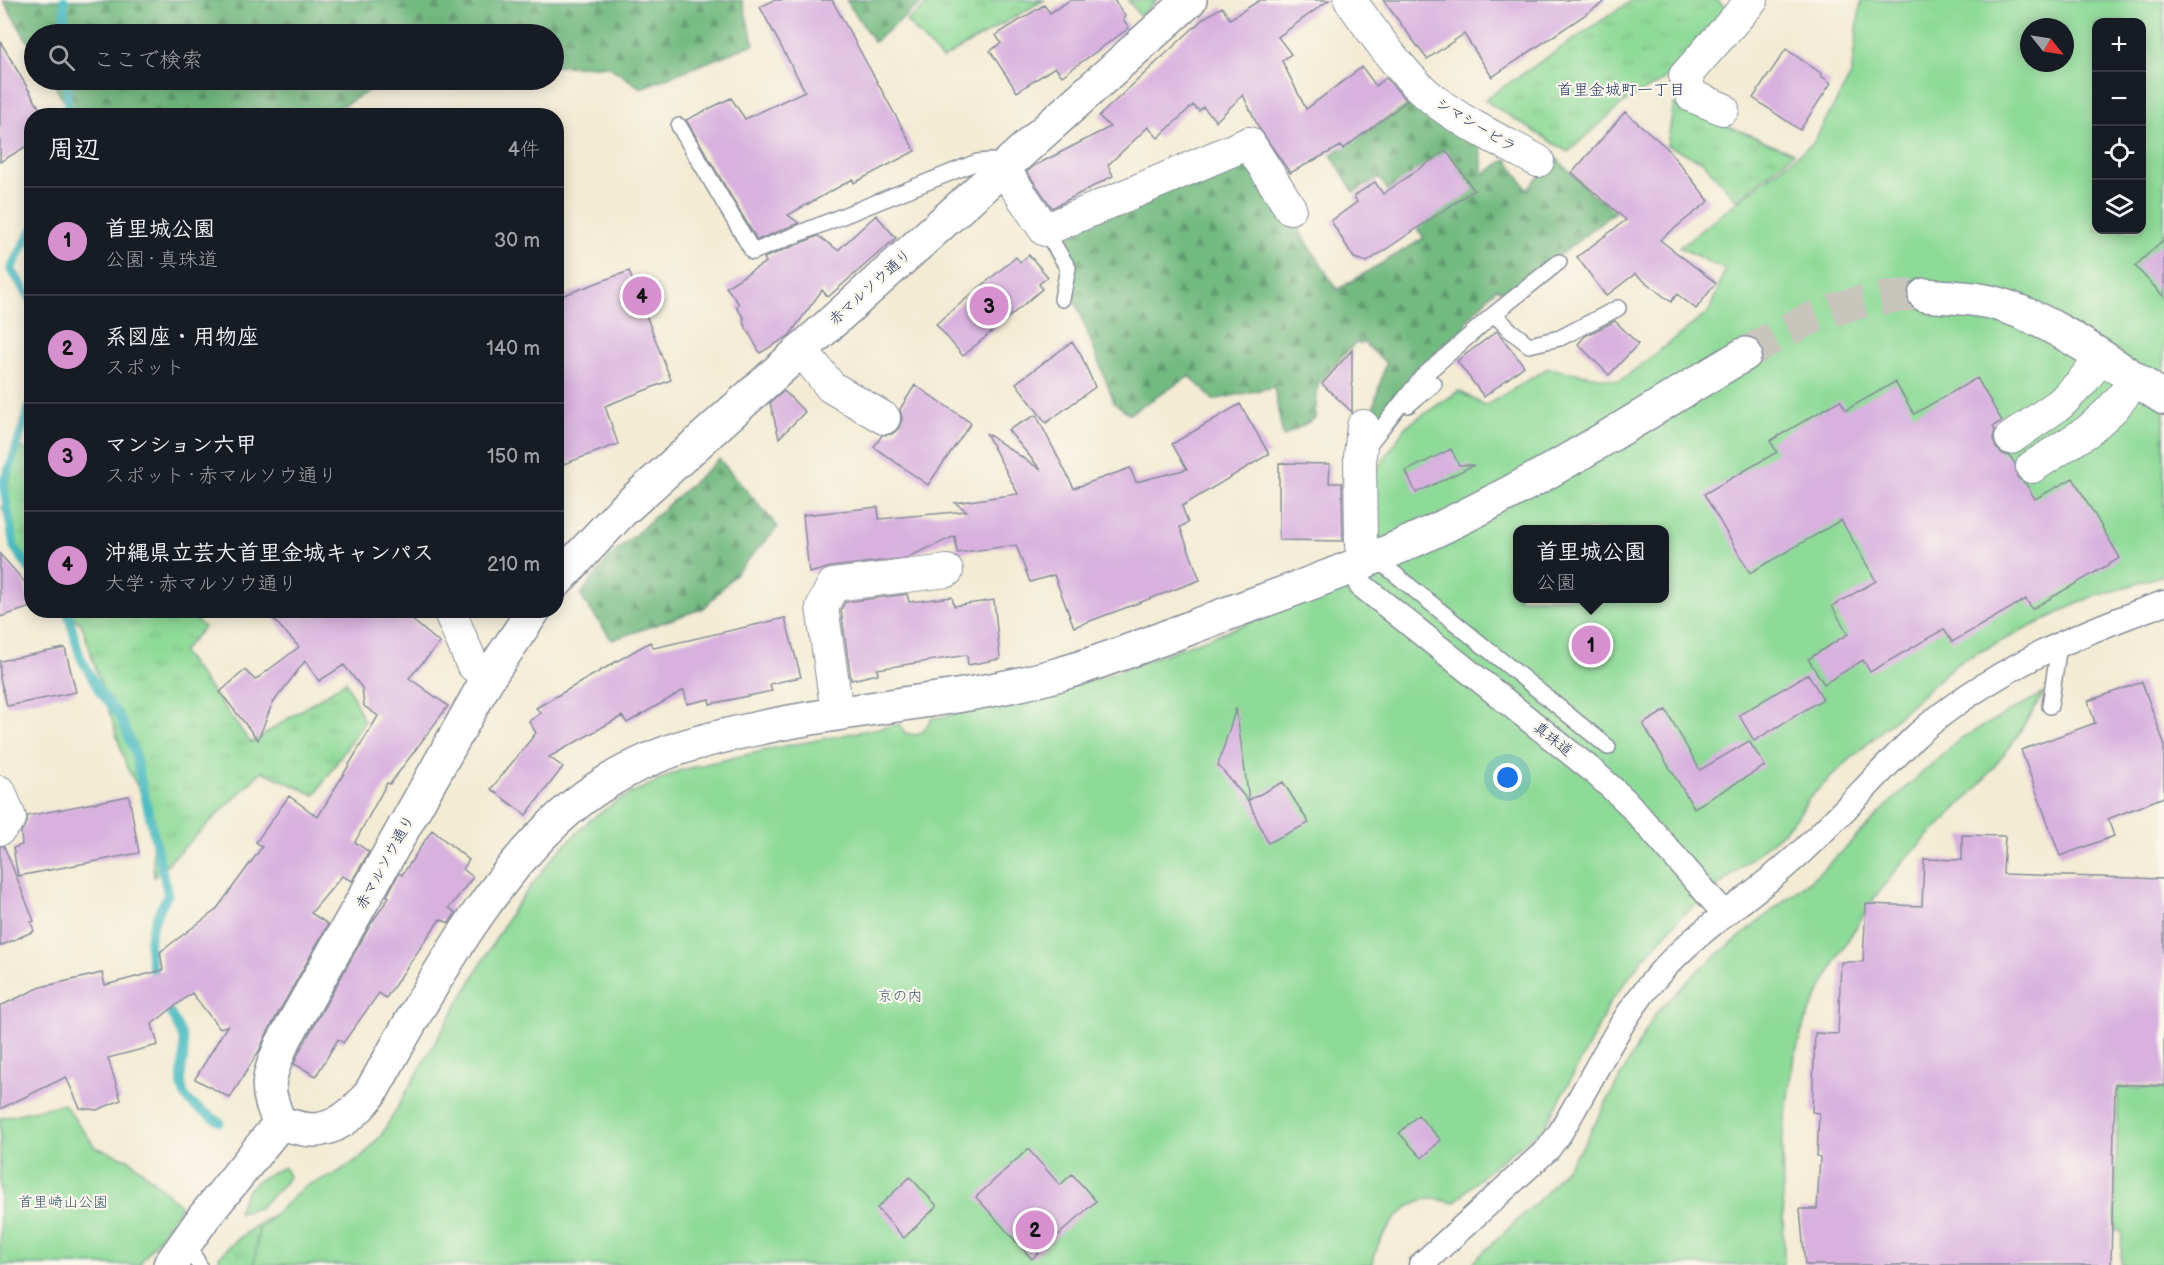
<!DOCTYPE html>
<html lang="ja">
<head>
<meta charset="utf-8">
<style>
  :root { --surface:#171b24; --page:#242831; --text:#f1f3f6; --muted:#9ea1a6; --line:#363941; --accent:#d690ce }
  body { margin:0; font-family:"Balsamiq Sans","Klee One",sans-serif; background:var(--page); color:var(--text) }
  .controls { position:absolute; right:18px; top:18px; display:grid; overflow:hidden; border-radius:12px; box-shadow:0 3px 15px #0003 }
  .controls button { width:54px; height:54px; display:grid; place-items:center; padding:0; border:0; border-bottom:2px solid var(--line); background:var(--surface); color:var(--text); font:30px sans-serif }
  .compass { position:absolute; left:2020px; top:18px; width:54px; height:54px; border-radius:50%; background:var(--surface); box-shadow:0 3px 15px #0003; rotate:120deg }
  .you { position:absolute; left:1508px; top:778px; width:21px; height:21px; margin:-15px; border:4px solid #fff; border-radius:50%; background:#1a73e8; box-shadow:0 0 0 9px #1a73e833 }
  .badge { display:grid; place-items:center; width:39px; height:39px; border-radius:50%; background:var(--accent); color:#111; font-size:20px; font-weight:700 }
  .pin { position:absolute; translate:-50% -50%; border:3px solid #fff; box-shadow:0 2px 6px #0006 }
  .popup { position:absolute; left:1513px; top:525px; width:156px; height:78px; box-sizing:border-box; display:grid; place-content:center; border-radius:12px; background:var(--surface); filter:drop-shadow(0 2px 4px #0005); font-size:20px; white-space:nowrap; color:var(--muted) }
  .popup b { font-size:22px; color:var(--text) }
  .popup::after { content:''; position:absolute; left:50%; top:100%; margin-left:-12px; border:12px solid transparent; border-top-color:var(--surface) }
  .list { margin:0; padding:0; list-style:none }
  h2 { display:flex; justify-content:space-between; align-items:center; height:78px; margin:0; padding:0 24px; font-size:26px }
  h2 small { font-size:20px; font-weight:400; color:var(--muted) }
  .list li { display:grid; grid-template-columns:39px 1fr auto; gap:18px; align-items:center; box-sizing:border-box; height:108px; padding:0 24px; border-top:2px solid var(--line) }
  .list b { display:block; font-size:22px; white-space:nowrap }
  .list p { margin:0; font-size:20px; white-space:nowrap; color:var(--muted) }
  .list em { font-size:20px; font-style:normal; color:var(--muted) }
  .icon { flex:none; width:33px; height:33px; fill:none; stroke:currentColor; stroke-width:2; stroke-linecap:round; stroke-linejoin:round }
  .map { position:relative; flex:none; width:2164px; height:1265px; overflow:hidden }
  .search { position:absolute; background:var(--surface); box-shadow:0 3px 15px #0003; left:24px; top:24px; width:540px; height:66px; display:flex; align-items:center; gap:15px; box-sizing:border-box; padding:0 21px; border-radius:33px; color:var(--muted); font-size:22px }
  .panel { position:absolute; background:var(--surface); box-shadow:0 3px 15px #0003; left:24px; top:108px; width:540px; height:510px; border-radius:24px }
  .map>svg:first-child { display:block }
</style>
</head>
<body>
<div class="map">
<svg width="2164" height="1265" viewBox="0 0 2164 1265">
  <defs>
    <pattern id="grass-tufts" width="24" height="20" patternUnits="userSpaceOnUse" patternTransform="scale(1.5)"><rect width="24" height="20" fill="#8eda98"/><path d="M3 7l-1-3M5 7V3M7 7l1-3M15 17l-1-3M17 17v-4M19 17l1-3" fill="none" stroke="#7abb85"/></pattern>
    <pattern id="forest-firs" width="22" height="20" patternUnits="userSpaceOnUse" patternTransform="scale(1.5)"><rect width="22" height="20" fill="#72ba80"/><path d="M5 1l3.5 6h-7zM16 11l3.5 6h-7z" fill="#5d986c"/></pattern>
  </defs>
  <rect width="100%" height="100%" fill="#fbf7ec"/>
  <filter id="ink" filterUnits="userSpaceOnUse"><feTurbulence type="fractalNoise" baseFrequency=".0167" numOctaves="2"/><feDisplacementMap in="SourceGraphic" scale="12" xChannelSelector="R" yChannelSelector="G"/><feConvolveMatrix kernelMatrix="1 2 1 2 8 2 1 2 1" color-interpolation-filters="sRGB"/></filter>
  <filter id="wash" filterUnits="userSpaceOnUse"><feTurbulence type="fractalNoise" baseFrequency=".008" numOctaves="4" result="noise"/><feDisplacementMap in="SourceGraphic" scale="24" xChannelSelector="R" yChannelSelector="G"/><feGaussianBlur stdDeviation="1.35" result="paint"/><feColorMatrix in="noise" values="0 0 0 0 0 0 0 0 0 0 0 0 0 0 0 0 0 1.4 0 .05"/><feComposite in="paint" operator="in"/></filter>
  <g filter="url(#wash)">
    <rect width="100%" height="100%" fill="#f3ebd4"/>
    <path fill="url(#grass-tufts)" stroke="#54847b" stroke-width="1.5" d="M933,0H1044L942,59L906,21Z
      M1128,0H1157L1140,16Z
      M1632,0H1716L1727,8L1661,82L1626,101L1568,152L1484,100Z
      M1674,104L1794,153L1737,200L1703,162L1667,145Z
      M19,444L31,455V575L26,570L2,507Z
      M67,611H185L204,627L182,652L251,743L346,681L364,722L315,795L262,771L154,877L150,808L127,768L82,625Z
      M315,1193L286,1265H220L219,1257C246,1228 280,1210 315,1193Z"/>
    <path fill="url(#forest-firs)" stroke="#46746f" stroke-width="1.5" d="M3,0H742L754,44L641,88L608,66H554V34H34V52Z
      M846,0H925L874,42Z
      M51,80H388L326,115H73Z
      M1411,103L1434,107L1479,142L1484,174L1507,159L1527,189L1556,158L1599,201L1630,168L1624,204L1510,295L1496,288L1467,321L1464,342L1368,432L1376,397L1386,363L1364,343H1355L1318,384L1315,418L1283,437L1274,387L1213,400L1190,376L1129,414L1114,402L1050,235L1242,153L1291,217L1337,290L1424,238L1379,178L1354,192L1331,155Z
      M719,459L778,527L704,608L612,640L580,595L608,559Z"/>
    <path fill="#8eda98" stroke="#54847b" stroke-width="1.5" fill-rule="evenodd" d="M1861,0H2164V575L2087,599L1957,663L1845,764L1809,798L1797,817L1778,836L1680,918L1640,962L1609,1004L1593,1038L1545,1127L1488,1170L1454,1203C1443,1200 1433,1197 1422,1200C1399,1207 1374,1242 1373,1265H254L259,1229L305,1186L334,1175L363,1156L382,1134L512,911L554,856L590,820L620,799L681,770L775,748L900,724L905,733L916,735L924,731L931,719L1033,699L1108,675L1367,579L1371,479L1406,426L1459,391L1485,406L1548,368L1620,381L1709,312L1725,270L1679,247L1813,143L1851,75ZM2096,22H2142V230H2096ZM2029,27H2065V63H2029ZM1518,530H1664V598H1518Z
      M2044,693L2012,744L1977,788L1904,860L1875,897L1838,956L1804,1024L1792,1066L1782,1144L1784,1265H1470L1545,1194L1582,1147L1655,1014L1700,969L1825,868L1901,792L1961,738Z
      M2118,1087L2164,1089V1265H2121L2122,1231H2115Z
      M64,1104L95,1147L130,1160L181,1206L139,1265H0V1118Z
      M284,1167L289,1176L285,1183L259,1208L238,1212C244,1185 260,1178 284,1167Z"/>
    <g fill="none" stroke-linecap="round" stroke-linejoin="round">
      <path stroke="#4cbbc1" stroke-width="9" d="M64,0L65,34
        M67,80L68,116
        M32,230L11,269L32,301
        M32,399L12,461L3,483L14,547L32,572
        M67,610L80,656L98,689L120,717L134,750L168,895C148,928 144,946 157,984
        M164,1002C170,1014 180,1027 183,1039C185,1049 184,1058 182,1067C178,1104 193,1104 220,1122"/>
    </g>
    <g id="blocks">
      <path fill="#d8b1df" d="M774,0H832L915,151L854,183L853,179L788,215L799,223L757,240L686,120L731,98L745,119L805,91L760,7Z
        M1070,0H1114L1125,16L1123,19L1129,28L1062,76L1055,67L1017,92L990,51L1001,43L996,35L1044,5L1050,13Z
        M1260,0H1329L1278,37L1291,54L1282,61L1306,109L1362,67L1376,86L1386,78L1407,101L1343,149L1341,146L1290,173L1259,128L1243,95L1216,121L1203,107L1199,111L1193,105L1158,138L1148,127L1108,165L1113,176L1052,208L1027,172L1034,166L1110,127L1099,116L1204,18L1222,7L1230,19Z
        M1383,0H1607L1492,77L1464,34L1427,59Z
        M0,41L44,116H32V143L0,162Z
        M1786,49L1822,74L1821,76L1831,83L1800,130L1753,98Z
        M1625,112L1666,147L1709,201L1660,240L1716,283L1696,309L1677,294L1671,302L1635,274L1606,296L1577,257L1626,220L1572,173Z
        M1446,150L1474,190L1367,262L1354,258L1331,221L1357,202L1354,196L1375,182L1383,194Z
        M876,215L896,238L828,297L822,290L789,336L760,353L743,322L744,318L736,307L739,304L726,287L766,262L764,258L818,236L838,250Z
        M2164,239V297L2135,266Z
        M1029,255L1048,277L1039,284L1042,289L963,356L936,324L1016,257L1020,262Z
        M629,271L671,380L605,406L618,444L556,467V298Z
        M1615,321L1638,344L1609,375L1578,344L1585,336Z
        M1497,331L1524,366L1484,397L1457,361Z
        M1072,342L1080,353L1095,387L1046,423L1016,383Z
        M1352,350V412L1322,384Z
        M1977,378L2002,421L1993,426L1995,430L1993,439L1996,448L2003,454L2010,456L2015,464L2017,477L2026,484L2035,499L2073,478L2120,558L2032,609L2026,599L1952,642L1944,629L1870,672L1863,660L1824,684L1808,659L1848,634L1832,606L1876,581L1841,520L1750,573L1704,494L1777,452L1770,441L1840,400L1846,410L1895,382L1914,414Z
        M915,385L971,423L928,485L874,447L882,435L892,434L899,428L902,419L900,409Z
        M784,391L805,412L779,438L770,403Z
        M1240,404L1269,454L1182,506L1188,523L1180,527L1200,580L1074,627L1054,575L1030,582L1016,545L957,553L955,536L906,558L831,567L809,573L803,515L878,507L879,519L967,511L955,503L1018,494L986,433L1041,470L1008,430L1036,415L1074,488L1130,468L1136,482L1187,469L1172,444Z
        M1451,449L1459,465H1474L1416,493L1406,471Z
        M1279,463L1330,464L1329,483H1342L1343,541L1279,540Z
        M0,554L24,581L31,607L0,617Z
        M907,594L909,602L952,597L954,606L994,600L1000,659L968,665L967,655L877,669L878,674L851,680L841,610L845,602Z
        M265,610H400L440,643L409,678L448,706L390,784L387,783L355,842L369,852L352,881L342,876L311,913L328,924L266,1035L259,1051L230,1098L195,1079L227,1026L219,1028L192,993L152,1024L158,1045L108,1058L121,1100L97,1110L80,1108L66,1077L0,1109V1006L41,987L102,973L105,985L163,970L160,952L216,910L262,847L256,842L289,796L318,817L378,716L364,706L362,688L344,665L319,681L305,661L272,704L258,740L220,692L245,670L255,680L299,647Z
        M785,618L801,677L770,684L772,691L710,704L709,699L687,704L684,690L627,723L622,716L549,757L563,767L526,815L491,789L536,733L529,721L541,713L536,708L650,642L654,648Z
        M65,648L76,692L7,706L0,678V661Z
        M1808,674L1823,699L1754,741L1739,715Z
        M2142,682L2164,743V797L2108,819L2114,836L2060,856L2021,750L2095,723L2088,701Z
        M1236,708L1249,800L1283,782L1309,823L1268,843L1249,802L1218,765Z
        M1666,710L1700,770L1749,741L1765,766L1694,808L1643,724Z
        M129,796L139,853L18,876L13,848L22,845L21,832L27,822V816Z
        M432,830L469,860L463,869L473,877L449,908L456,913L449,923L440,919L386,998L379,993L343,1043L338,1039L316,1076L294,1064L299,1052L371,924L389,897L387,896L399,873L402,875Z
        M1962,835L2005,836L2003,874L2164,879V1086L2115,1084L2111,1265H1805L1800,1209H1817L1820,1157L1817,1156L1819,1113L1812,1112L1815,1033L1838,1034L1841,962H1863L1866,904L1922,906L1924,859L1962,860Z
        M0,846H4L34,921L31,922L34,931L0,946Z
        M1418,1115L1441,1140L1422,1158L1399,1133Z
        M1028,1149L1060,1185L1072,1174L1096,1201L1032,1259L976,1197Z
        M910,1177L937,1206L904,1238L877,1208Z"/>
    </g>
  </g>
  <g filter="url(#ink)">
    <use href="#blocks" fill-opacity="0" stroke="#878d99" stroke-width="1.5"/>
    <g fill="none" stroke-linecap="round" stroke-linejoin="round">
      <path stroke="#c8c5bc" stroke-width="33" stroke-dasharray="33 16" stroke-linecap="butt" d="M1745,354C1808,316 1851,296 1925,295"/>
      <g stroke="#878d99" stroke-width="18">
        <path id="service" d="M679,126L753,252L977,162L991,161L1003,168
          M1045,230L1068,268L1062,299
          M1494,314L1511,331L1529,345L1560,338L1618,308
          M1408,405L1434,384
          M1365,449L1422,377L1494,314L1559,262
          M1374,557L1608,747
          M2050,706L2059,645
          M186,1241L199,1265"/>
      </g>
      <g stroke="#878d99" stroke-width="27">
        <path id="pedestrian" d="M1361,585L1593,771L1626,801L1725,914
          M1421,1265L1548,1149L1560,1133C1592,1081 1617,1021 1658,975C1696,931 1746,901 1789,863C1834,824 1874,777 1917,735C1988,672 2076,634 2164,603"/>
      </g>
      <g stroke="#878d99" stroke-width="34">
        <path id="minor" d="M1350,0C1375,34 1400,73 1434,100C1464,124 1504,142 1538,161
          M1723,109L1692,96L1685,76L1752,0
          M1003,168L1045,230L1249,143L1290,208
          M801,349L831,387L884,418
          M2011,438L2060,404L2082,382L2101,357
          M2032,467L2088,431L2112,409L2136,380
          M1361,545L1360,456L1363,426
          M449,610L472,664L488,678
          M837,712L822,607L833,585L947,571
          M0,792L10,818L0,829"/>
      </g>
      <g stroke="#878d99" stroke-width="36">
        <path id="tertiary" d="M1925,295C1946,297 1969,297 1990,302C2049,316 2113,365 2164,398
          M556,582L621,512L1190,0
          M280,1123C291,1126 303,1130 314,1130C338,1129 356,1112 370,1094C426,995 500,853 596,789C650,753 693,742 755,729C856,706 961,702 1060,674C1115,658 1168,636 1221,616C1267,599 1314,583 1359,564C1419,540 1479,510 1535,479C1606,440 1675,395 1745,354
          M280,1123C264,1088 267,1079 282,1044L488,678L534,610
          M170,1265L204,1217L280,1123"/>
      </g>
      <use href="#service" stroke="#fff" stroke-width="15"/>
      <use href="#pedestrian" stroke="#fff" stroke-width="24"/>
      <use href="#minor" stroke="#fff" stroke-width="32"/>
      <use href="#tertiary" stroke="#fff" stroke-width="33"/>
    </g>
  </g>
  <g text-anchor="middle" stroke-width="4.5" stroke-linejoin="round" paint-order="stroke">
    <g font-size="15" fill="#1b2f5e" stroke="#fbf7ec">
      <text transform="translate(1476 125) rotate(31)" y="5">シマシービラ</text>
      <text transform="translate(870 287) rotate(-42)" y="5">赤マルソウ通り</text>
      <text transform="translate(1553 739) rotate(39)" y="5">真珠道</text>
      <text transform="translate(385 862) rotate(-61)" y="5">赤マルソウ通り</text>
    </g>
    <g font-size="15" fill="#385a6c" stroke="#fbf7ec">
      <text x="900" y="1001">京の内</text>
      <text x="63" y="1207">首里崎山公園</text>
    </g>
    <g font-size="16" fill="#1b2f5e" stroke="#fbf7ec">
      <text x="1621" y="95">首里金城町一丁目</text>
    </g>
  </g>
</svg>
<div class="controls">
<button>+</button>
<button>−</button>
<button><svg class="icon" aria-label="locate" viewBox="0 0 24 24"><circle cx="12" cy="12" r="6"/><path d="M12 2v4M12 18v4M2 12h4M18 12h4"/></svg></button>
<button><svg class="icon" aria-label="layers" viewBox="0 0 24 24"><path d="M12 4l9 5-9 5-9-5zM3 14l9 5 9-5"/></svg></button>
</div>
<svg class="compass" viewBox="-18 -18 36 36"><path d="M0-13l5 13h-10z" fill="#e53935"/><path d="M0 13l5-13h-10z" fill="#9ea1a6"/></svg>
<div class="you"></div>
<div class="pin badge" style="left:1591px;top:645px">1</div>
<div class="popup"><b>首里城公園</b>公園</div>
<div class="pin badge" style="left:1035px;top:1230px">2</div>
<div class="pin badge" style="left:989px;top:306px">3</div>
<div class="pin badge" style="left:642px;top:296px">4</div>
<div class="search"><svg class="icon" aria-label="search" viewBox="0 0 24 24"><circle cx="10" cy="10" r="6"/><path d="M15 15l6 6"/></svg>ここで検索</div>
<section class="panel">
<h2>周辺<small>4件</small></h2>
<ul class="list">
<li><span class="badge">1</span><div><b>首里城公園</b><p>公園 · 真珠道</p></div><em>30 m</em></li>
<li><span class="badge">2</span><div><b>系図座・用物座</b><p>スポット</p></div><em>140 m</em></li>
<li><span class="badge">3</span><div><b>マンション六甲</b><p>スポット · 赤マルソウ通り</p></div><em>150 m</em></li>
<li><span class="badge">4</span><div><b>沖縄県立芸大首里金城キャンパス</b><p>大学 · 赤マルソウ通り</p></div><em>210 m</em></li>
</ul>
</section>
</div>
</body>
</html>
